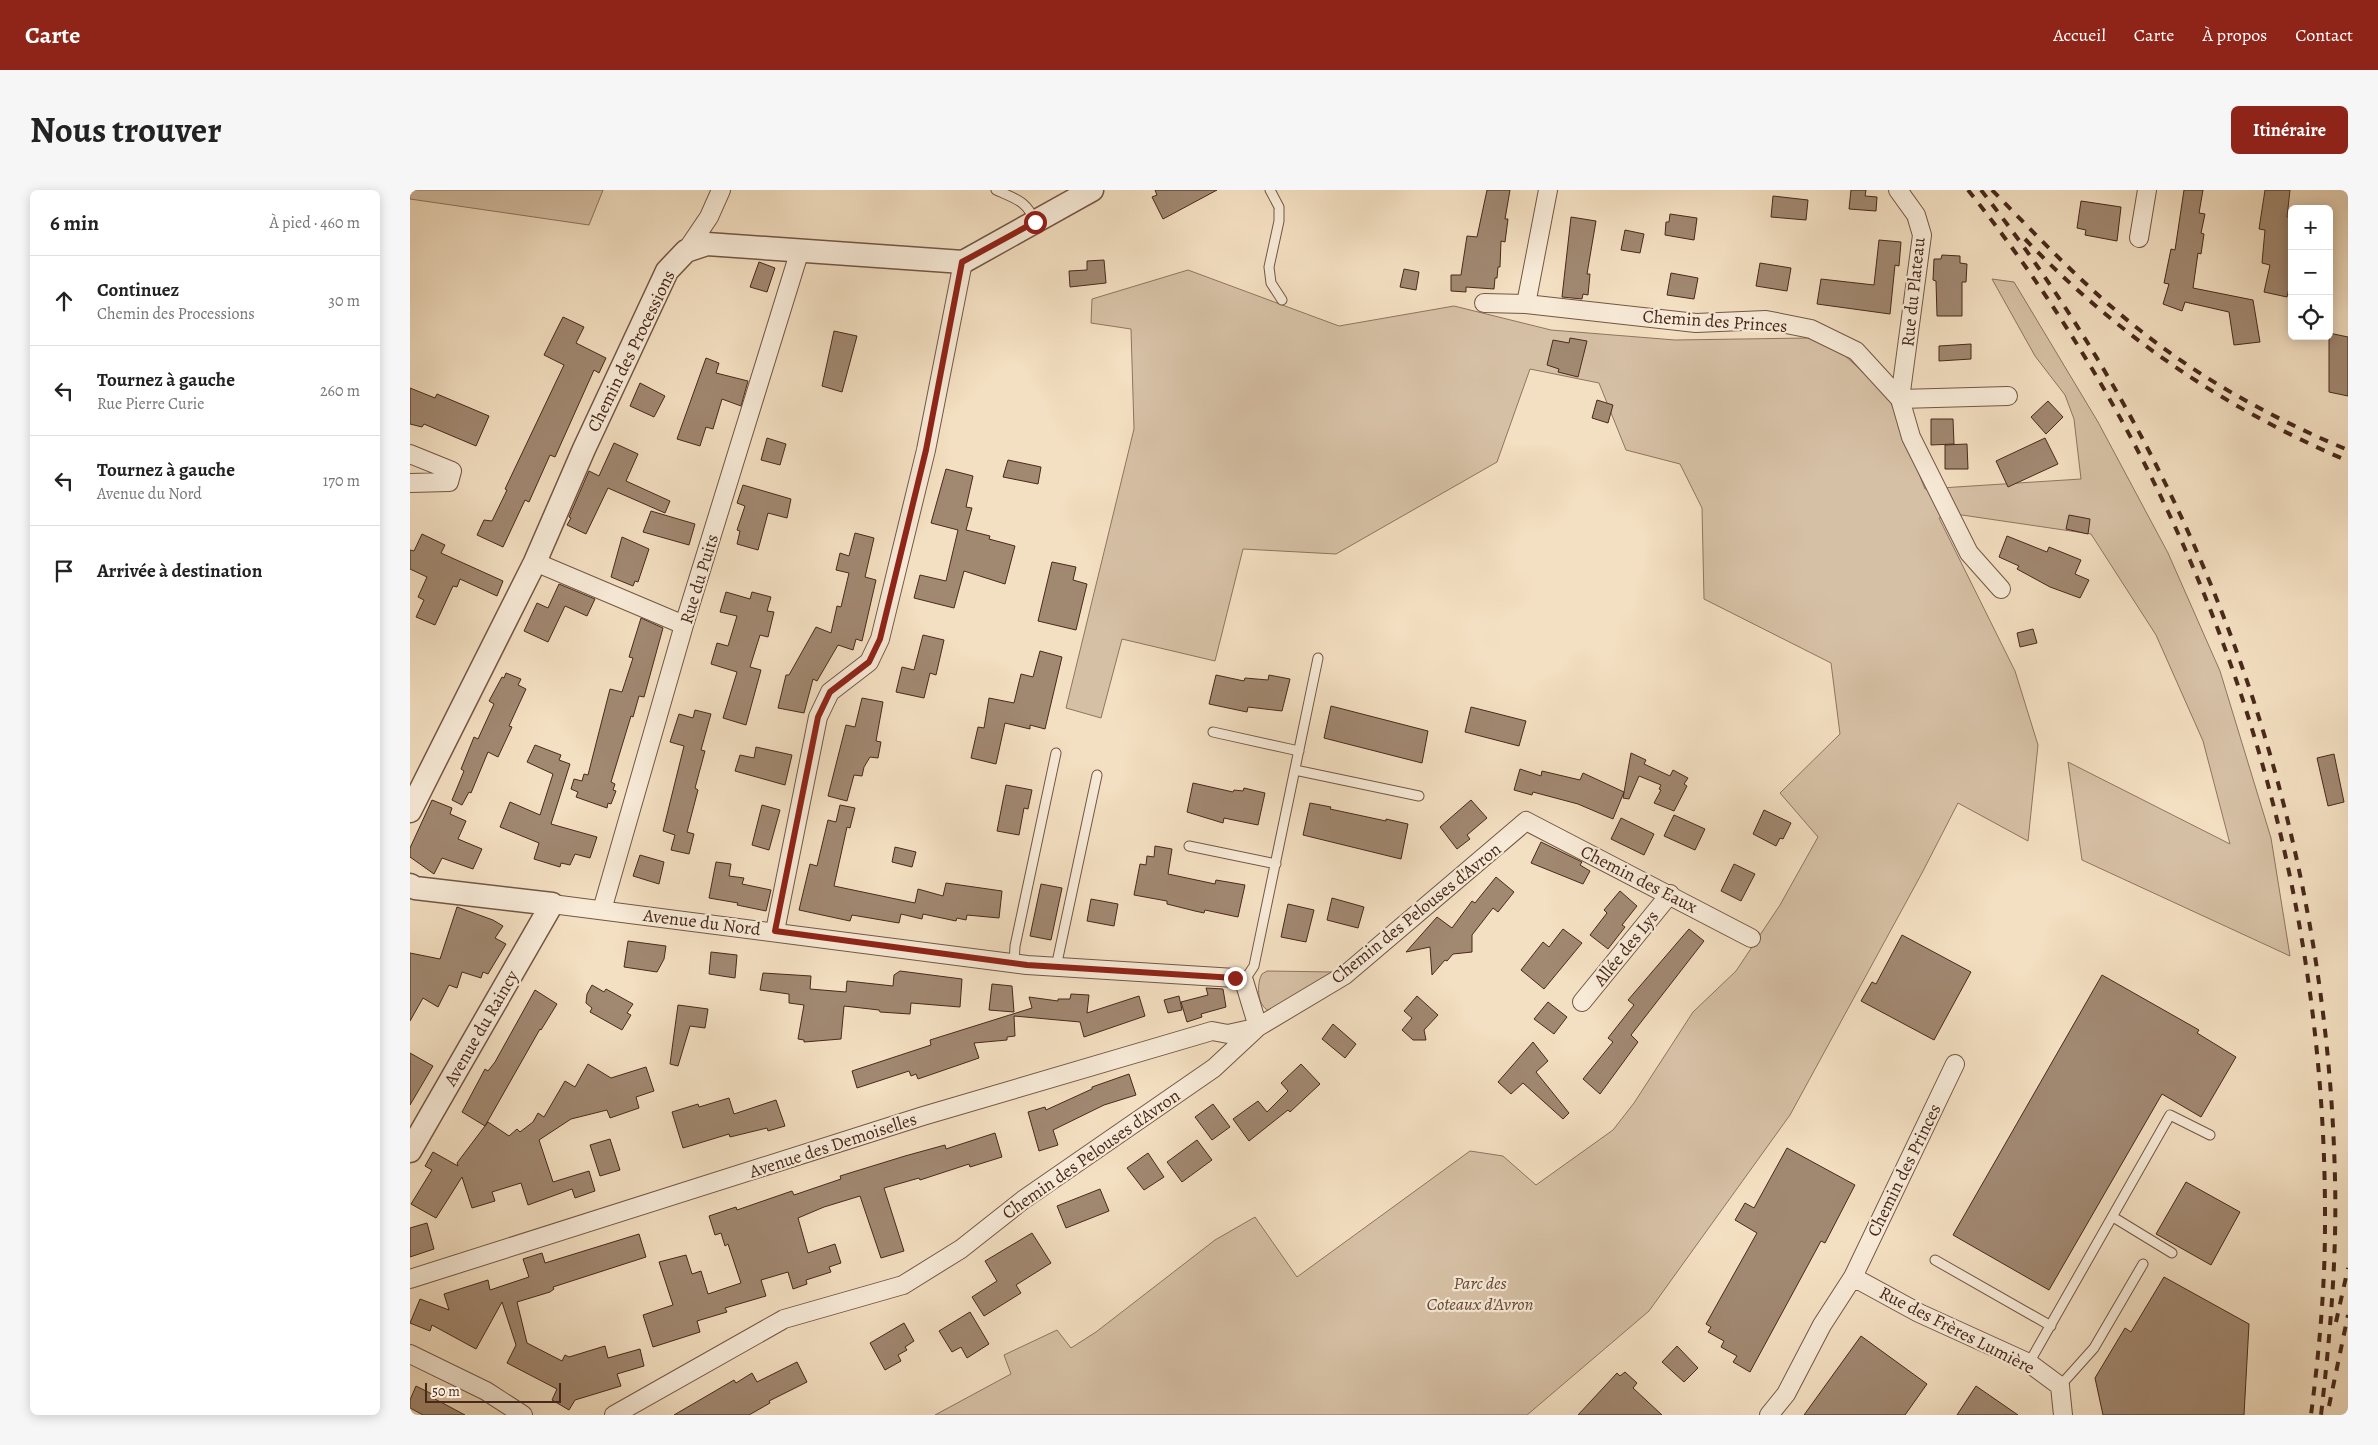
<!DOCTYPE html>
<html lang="fr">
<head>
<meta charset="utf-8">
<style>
  :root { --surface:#fff; --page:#f6f6f6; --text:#222; --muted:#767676; --line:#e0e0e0; --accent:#8f2418 }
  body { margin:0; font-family:Alegreya,serif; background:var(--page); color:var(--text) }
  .controls { position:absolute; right:15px; top:15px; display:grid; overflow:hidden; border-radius:8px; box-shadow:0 2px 12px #0003 }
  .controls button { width:45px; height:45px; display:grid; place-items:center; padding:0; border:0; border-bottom:1px solid var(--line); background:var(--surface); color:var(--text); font:25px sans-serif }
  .scale { position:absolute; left:15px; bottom:12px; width:136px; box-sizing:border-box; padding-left:5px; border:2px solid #49291b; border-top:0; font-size:14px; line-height:18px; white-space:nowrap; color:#49291b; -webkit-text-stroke:4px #f7ead7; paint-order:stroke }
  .stop { position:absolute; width:15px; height:15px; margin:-11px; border:4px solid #8f2418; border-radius:50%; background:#fff }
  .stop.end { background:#8f2418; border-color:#fff; box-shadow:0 1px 5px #0008 }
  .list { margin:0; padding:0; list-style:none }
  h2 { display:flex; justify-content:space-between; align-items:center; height:65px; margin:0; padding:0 20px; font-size:21px }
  h2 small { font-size:16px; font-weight:400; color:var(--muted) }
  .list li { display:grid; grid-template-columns:32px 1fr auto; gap:15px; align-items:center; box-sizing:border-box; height:90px; padding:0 20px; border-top:1px solid var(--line) }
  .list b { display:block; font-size:19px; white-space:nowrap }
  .list p { margin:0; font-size:16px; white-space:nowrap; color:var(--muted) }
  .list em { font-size:16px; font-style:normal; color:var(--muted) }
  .icon { flex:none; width:28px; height:28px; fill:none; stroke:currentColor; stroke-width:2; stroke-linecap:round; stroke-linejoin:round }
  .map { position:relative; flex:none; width:1938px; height:1225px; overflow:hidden; border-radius:8px }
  header { display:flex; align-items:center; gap:30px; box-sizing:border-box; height:70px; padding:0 25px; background:var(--accent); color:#fff }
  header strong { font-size:24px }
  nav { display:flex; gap:28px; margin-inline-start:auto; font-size:18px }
  .intro { display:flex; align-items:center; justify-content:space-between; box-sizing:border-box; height:120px; padding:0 30px }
  h1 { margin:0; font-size:35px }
  .button { padding:12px 22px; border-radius:8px; background:var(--accent); color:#fff; font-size:18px; font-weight:700 }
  main { display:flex; gap:30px; padding:0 30px }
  aside { flex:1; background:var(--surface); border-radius:8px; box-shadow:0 2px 12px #0003 }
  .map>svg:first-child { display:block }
</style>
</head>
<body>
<header>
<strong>Carte</strong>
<nav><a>Accueil</a><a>Carte</a><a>À propos</a><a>Contact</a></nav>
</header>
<div class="intro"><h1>Nous trouver</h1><a class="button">Itinéraire</a></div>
<main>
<aside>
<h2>6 min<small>À pied · 460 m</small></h2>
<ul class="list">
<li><svg class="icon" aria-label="ahead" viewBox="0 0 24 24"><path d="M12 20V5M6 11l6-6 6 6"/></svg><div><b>Continuez</b><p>Chemin des Processions</p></div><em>30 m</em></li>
<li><svg class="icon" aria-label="left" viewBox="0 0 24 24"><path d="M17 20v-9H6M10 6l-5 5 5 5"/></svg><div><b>Tournez à gauche</b><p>Rue Pierre Curie</p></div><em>260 m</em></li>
<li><svg class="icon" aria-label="left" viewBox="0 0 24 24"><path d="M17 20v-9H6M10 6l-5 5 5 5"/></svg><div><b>Tournez à gauche</b><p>Avenue du Nord</p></div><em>170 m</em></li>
<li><svg class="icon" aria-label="arrive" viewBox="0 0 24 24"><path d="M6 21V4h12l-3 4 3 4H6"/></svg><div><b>Arrivée à destination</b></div></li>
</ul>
</aside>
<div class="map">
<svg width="1938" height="1225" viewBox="0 0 1938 1225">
  <rect width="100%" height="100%" fill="#f3dfc1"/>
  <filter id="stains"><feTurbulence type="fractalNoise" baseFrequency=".004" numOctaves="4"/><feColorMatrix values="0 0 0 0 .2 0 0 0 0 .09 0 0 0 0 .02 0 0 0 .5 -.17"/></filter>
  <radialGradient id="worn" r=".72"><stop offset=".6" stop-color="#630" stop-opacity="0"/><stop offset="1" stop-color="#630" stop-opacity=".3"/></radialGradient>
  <path fill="#d6c0a5" stroke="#907460" d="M0,0H193L179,35L0,9Z
    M778,80L929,136L1044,116L1141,140L1265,150L1399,148L1431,162L1478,205L1515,299L1671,289L1664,229L1655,205L1625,166L1582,89L1604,92L1688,232L1758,363L1810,481L1861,648L1880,766L1672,670L1658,572L1820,654L1793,551L1746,445L1681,344L1552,325L1529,328L1605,481L1628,555L1618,651L1548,613L1512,683L1380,925L1239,1121L1117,1225H525L601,1184L594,1165L647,1140L661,1158L686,1142L805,1050L845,1027L887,1087L1060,961L1093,966L1126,995L1203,940L1224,913L1283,822L1326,781L1370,715L1408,647L1370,603L1430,544L1421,473L1294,409L1292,318L1270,274L1216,260L1189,193L1120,179L1087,272L926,364L833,359L805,471L712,449L691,528L656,518L724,239L721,139L681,133L682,109Z
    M857,781L926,782L861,821C847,819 846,794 852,784Z"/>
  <path fill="#a18871" stroke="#49291b" d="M745,0H807L753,29L742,7L747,5Z
    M1077,0H1100L1095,29H1098L1095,52L1091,51L1090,77H1088L1087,88H1085L1084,99L1056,97V102L1041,101V85H1051L1057,46L1067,47Z
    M1441,0H1456L1455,6L1467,7L1466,21L1439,19Z
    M1774,0H1793L1789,23L1795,24L1791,43L1794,44L1791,64L1788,63L1783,98L1843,110L1850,152L1824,155L1819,122L1775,112L1772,121L1753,114L1759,94L1754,93L1761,59L1765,60Z
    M1855,0H1880L1877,27L1882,28V85L1877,107L1854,102L1860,75L1852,73L1855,40L1849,39Z
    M1363,6L1398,10L1396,30L1361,27Z
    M1671,11L1711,17L1707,51L1675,45L1676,40L1667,38Z
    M1260,24L1287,28L1284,50L1255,45L1256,32H1259Z
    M1161,27L1186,31L1177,84H1180L1178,105L1173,104L1172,109L1152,107Z
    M1215,40L1234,44L1230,63L1211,60Z
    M1469,50L1491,52L1489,76L1485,75L1480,124L1407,114L1411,89L1464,95Z
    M1532,65L1550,66V73L1557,74L1556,92H1552V126H1527L1526,91L1523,90L1524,69H1531Z
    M694,70L696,93L660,97L659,81L677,80V71Z
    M349,72L365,78L357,102L340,97Z
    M1350,73L1381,78L1377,101L1346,96Z
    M994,79L1009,82L1006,100L990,97Z
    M1261,83L1288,88L1284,109L1257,105Z
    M153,127L174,137L166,153L196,168L189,183L184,180L145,267L140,265L119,312L115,310L93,357L67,345L74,330L82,331L97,300L95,299L154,175L134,165Z
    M424,141L447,146L432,202L412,196Z
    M1919,143L1938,147V206L1919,202Z
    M1160,148L1177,151L1168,187L1148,182L1149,179L1137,175L1143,150L1159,153Z
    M1561,154V169L1529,171V156Z
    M296,168L309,173L306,183L338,191L331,216L312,209L303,239L296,237L290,256L267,249Z
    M230,193L255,206L244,227L220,216Z
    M0,198L25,208L27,204L79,226L66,256L14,234L12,237L0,234Z
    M1187,210L1203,215L1198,233L1182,228Z
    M1638,211L1653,227L1636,244L1621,227Z
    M1521,229H1543L1544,254L1521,255Z
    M357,248L376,254L370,275L351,270Z
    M1635,248L1648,274L1598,297L1586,271Z
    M204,253L228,264L216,291L260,311L255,323L198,298L176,344L157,335L161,328L159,327L179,281L189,286Z
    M1557,254L1558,279H1535V255Z
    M598,270L631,277L628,294L593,287Z
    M536,279L563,286L556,317L562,318L556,340L580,346L579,349L605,356L595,394L554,381L544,418L504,408L510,385L536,391L548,340L521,333Z
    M333,295L381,309L377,328L358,323L348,360L327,354L330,341L327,340L335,316L327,313Z
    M241,321L285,334L279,355L233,342Z
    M1659,325L1680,329L1678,344L1656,339Z
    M445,343L464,348L455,387L466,390L452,451L446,449L443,460L428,455L407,491L403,489L394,523L368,518L376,485H379L406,437L421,443L427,416L431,417L439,383L426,380L430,363L439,366Z
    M12,344L35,355L31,363L93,391L87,406L50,389L47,397L43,396L25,435L6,427L14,410L8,407L17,387L0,379V360L4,361Z
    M1597,346L1637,362L1639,357L1671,370L1665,384L1679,390L1670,408L1640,397L1607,379L1609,376L1589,367Z
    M212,347L239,359L228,392L225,391L223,396L201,387Z
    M642,372L666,377L663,390L677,394L666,440L628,431Z
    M149,394L185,409L177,426L155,416L138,452L114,441L127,413L138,418Z
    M316,402L340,409L342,402L361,407L357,421L364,422L358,447L350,445L340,477L351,480L336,535L313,528L327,482L301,474L307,453L318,456L327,426L310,422Z
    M231,428L253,438L234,507L229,506L223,527L221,526L201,592L205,594L203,600L206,601L201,614L198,613L197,618L166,607L168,602L161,599L164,589L172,591L174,584L178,585L200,499L212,502L223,468L219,467Z
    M1623,439L1627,453L1610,457L1607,443Z
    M513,445L534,450L526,485L520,483L514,508L486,502L492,477L504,480Z
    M630,461L652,467L635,539L620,535V539L595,533L586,574L561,568L568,537L574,538L579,508L604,513L611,484L623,487Z
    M96,483L111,489L108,495L116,499L99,536L102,537L88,567L78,562L61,603L59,602L52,615L42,610L54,581L51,579L64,547L68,549L84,514L79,511L92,487L94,488Z
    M806,485L834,491L835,488L858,490L859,485L880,489L872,521L838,517L837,522L799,514Z
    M452,508L473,512L466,551L471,552L468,568L460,567L454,577L452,586L444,585L437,611L418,606L436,535L445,537Z
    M921,516L1018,541L1012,573L914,548Z
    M1061,517L1116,531L1109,556L1055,542Z
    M285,520L301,524L291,560L295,561L285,598L288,600L277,642L284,644L279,664L261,660L265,645L253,641L274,556L260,552L269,524L283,528Z
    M125,555L151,565L149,570L160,574L141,634L187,647L180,668L165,664L160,675L151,673L150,677L124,669L129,653L90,637L100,612L130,625L143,584L117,572Z
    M346,557L382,565L375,595L325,581L330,565L344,568Z
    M1221,563L1236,570L1234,574L1260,586L1263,580L1278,588L1274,594L1277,596L1264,621L1244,613L1251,600L1249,599L1251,595L1229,586L1219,609L1213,608Z
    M1924,564L1934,612L1918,616L1907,568Z
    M1110,579L1131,586L1132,581L1170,590L1173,583L1214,602L1203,629L1168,614L1123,602L1122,605L1104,600Z
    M783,593L823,602L824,600L833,601L834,598L855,603L848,635L814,628L813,633L777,622Z
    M596,595L622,600L618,619L614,618L609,645L587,641Z
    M22,610L42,618L40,624L56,631L48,649L72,659L63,679L32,668L24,684L0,667V658Z
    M1061,610L1077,628L1057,645L1060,649L1047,659L1030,637Z
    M900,613L921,617L920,619L976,631V629L998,634L991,669L893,645Z
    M352,615L370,620L359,660L342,655Z
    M430,615L445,618L440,638L437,637L424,696L505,713L508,699L533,706L536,693L592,701L589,728L557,725L556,730L547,728L546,731L513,724L512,729L491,724L489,733L442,725L440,731L389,720L400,674L407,676L418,630L426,632Z
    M1354,620L1381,633L1373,649L1370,648L1366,656L1343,644Z
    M1264,625L1295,639L1285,660L1254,646Z
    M1211,628L1244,644L1234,665L1201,649Z
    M1131,652L1172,672L1170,675L1180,681L1173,694L1121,673Z
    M745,656L762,659L758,684L805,694L806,690L835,695L828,727L795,720L794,723L785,721L757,714V711L724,705L730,674L736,675L737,666L744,667Z
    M485,657L506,662L502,677L482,672Z
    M230,665L254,672L249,694L223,686Z
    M306,672L321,674L319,686L334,688L332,694L361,700L356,721L327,715L328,713L299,708Z
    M1324,674L1345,684L1331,711L1311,701Z
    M1086,687L1104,702L1088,722L1083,718L1062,745V762L1043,764L1037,771L1035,770L1022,785L1020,757L996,762L1027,727L1042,738L1062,711L1065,713Z
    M631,694L652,698L641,750L620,746Z
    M1210,701L1227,716L1212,735L1215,737L1198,759L1180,745L1197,723L1194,720Z
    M922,708L954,717L948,738L917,730Z
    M681,709L708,714L704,736L677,731Z
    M878,714L904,720L896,752L871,747Z
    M47,717L83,730L93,736L85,748L96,754L78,784L73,782L71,788L52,782L47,798L39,795L28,817L13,808L0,831V763L30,769Z
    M1153,739L1172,753L1134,799L1111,780L1133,752L1139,757Z
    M1279,739L1294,751L1221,845L1228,852L1190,904L1173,889L1203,852L1198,848L1224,815L1218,810Z
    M1492,745L1561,782L1524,850L1451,811L1462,792L1466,794Z
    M218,751L256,756L254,769L247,782L214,777Z
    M301,762L327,765L325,788L299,784Z
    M490,781L552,789L550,817L501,813L500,824L470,822L469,820L434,816L431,849L394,852V850L388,849L394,815L379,813V804L350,800L353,783L401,786L400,799L436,802L437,791L483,796L484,785Z
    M1692,785L1789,840L1787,843L1826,867L1791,927L1752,904L1639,1100L1543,1045Z
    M582,794L602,796L604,822L579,820Z
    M182,795L194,802L196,799L223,814L217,823L221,825L212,840L180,822L182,818L176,813L177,804Z
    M796,798L813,799L816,817L791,824L792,827L777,832L771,812L798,805Z
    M125,800L147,814L131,840L130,839L75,936L52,922L75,879L78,881L85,872Z
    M661,804L679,805L677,823L729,806L735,826L674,847L670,832L604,826L605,846L597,847V850L564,853L569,868L508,889L506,884L501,886L499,881L447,898L442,881L521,855L520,850L622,818L619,807L648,811V809H660Z
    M769,806L772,820L758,823L754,810Z
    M1007,806L1028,825L1014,840L1016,850H1003L992,840L1002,828L994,821Z
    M1138,812L1157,827L1144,844L1124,829Z
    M268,815L298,819L295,838L280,836L268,876L260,874Z
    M923,834L946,854L935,868L912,849Z
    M1123,852L1138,871L1126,882L1159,923L1153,929L1113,893L1101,904L1088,892Z
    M0,863L23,876L0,915Z
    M178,874L201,888L236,877L244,901L226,907L229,918L200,928L197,920L161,929L129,950L143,992L179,981L185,1001L165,1008L162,999L118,1015L111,993L82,1002L85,1011L62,1018L52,987L26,1028L1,1014L22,980L15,976L23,962L48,976L47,973L78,932L99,946L107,939L110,942L123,932L128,923L134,927L155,891L165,897Z
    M891,874L910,894L880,922L878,920L839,951L823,929L848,911L857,922L878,901L871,893Z
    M719,884L726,905L694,915L643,940L648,955L629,961L618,922L635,917L636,920L682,899V897Z
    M319,908L324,924L366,910L375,936L358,941L357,938L320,947L319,944L273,958L262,922L288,914L289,917Z
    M803,914L820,937L802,950L785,927Z
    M585,943L592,967L560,977L559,974L510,990L509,988L474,998L494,1061L471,1068L450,1006L414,1017L388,1028L398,1063L425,1054L431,1073L419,1077L421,1082L396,1090L397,1094L383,1099L378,1082L351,1090L356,1106L315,1118L317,1122L287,1131L290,1142L243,1157L233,1125L263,1115L249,1072L276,1065L282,1084L291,1081L298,1104L331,1093L318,1054L315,1056L311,1043L305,1045L299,1026L326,1017L327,1020L382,1001L384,1005L431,989L430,986L495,966L535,955L536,959Z
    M200,949L210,980L190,986L180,955Z
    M787,950L802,970L772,992L757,972Z
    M1377,958L1445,995L1415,1053L1411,1051L1340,1182L1323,1172L1327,1166L1311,1157L1314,1151L1298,1142L1301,1137L1296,1134L1347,1043L1325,1030L1335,1013L1344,1018Z
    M738,963L754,987L734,1000L717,978Z
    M1776,992L1830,1022L1801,1075L1746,1044Z
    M690,999L699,1021L656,1038L647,1016Z
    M17,1033L24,1059L0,1067V1038Z
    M622,1043L641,1073L606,1095L611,1103L574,1126L562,1107L587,1091L575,1071Z
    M229,1044L236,1067L143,1097L144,1099L140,1102L107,1112L117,1153L152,1171L155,1165L159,1167L195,1156L198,1168L230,1159L234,1176L207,1184L211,1196L165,1210L159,1220L142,1210L147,1199L97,1173L106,1155L92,1112L66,1159L22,1135L20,1141L0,1133L10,1109L39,1120L34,1104L78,1090L80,1100L119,1087L113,1069L132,1063L135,1073Z
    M1754,1087L1839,1134L1834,1225H1693L1685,1188L1715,1138L1721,1142Z
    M560,1122L579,1154L557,1168L551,1157L542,1162L529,1141Z
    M494,1133L504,1151L495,1157L497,1160L488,1165L491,1171L475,1180L460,1153Z
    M1451,1146L1517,1194L1495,1225H1394Z
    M1267,1156L1288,1178L1274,1192L1252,1172Z
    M387,1172L397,1192L359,1211L360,1213L339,1225H264L324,1190L326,1193L342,1183L347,1192Z
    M1215,1182L1227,1193L1223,1198L1252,1225H1168L1207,1183L1210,1186Z
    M6,1196L26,1206L25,1209L55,1225H13L0,1218V1210Z
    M1566,1196L1608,1225H1547Z"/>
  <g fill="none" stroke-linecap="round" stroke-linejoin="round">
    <g stroke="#745644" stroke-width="11">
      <path id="service" d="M586,0C606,9 617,11 625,32
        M860,0L869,17V31L859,77L861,93L872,110
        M803,542L889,561
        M885,580L1009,606
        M779,656L866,674
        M604,773L605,756L646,563
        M646,777L687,585
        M834,791L844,776L908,468
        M1703,1027L1762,1063
        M1525,1070L1641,1136
        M1619,1173L1760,925L1800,945
        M1650,1196L1684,1158L1733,1074"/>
    </g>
    <g stroke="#745644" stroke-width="20">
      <path id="minor" d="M1488,0L1506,25L1512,45L1490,209L1598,206
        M1729,48L1737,0
        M276,61L299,27L311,0
        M1074,113L1116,114L1286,133L1356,130L1401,139L1446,161L1490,209L1501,247L1559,363L1591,399
        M1116,114L1138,0
        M0,264L42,281L39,292L0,293
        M125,372L274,435
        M142,714L617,775L825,788L834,791L848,837
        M192,720L274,435L390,60
        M365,741L408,527L420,502L459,472L470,449L516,260L553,72
        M1172,812L1260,704
        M1443,1087L1509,1123L1619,1173L1650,1196L1653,1225
        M0,1089L513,926L802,841L818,844L845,838
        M0,1164L76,1201L113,1225
        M204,1225L374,1129L493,1095L551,1059L613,1010L804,878L848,837L935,785L1116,631L1341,748
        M1359,1225L1376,1204L1412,1135L1443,1087L1545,874"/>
    </g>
    <g stroke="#745644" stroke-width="25">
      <path id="tertiary" d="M0,621L125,372L174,259L257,81L276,61L297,54L553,72L682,0
        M0,695L5,698L142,714L0,961"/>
    </g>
    <use href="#service" stroke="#f7ead7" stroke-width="9"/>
    <use href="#minor" stroke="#f7ead7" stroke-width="18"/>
    <use href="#tertiary" stroke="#f7ead7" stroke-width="22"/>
    <path stroke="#49291b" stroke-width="4" stroke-dasharray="9 9" stroke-linecap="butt" d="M1558,0C1792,293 1917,660 1915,1035C1915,1099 1909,1162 1901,1225
      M1571,0C1793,283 1917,630 1925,989C1927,1068 1920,1147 1911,1225
      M1582,0C1630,49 1677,99 1731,141C1794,191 1864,229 1938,260
      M1615,49C1709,147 1814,218 1938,271
      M1926,1132L1938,1078
      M1919,1216L1938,1125"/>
  </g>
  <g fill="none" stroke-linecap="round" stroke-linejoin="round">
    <path stroke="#8f2418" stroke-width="6" d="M625,32L552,72L516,260L470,449L459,472L420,502L408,527L365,741L617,775L825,788"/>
  </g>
  <g text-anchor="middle" stroke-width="4.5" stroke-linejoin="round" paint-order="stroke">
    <g font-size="18" fill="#49291b" stroke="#f7ead7">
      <text transform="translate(1503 102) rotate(-84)" y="6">Rue du Plateau</text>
      <text transform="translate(1305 131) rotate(4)" y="6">Chemin des Princes</text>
      <text transform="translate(221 161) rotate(-64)" y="6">Chemin des Processions</text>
      <text transform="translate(289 389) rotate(-73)" y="6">Rue du Puits</text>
      <text transform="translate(1229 689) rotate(27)" y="6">Chemin des Eaux</text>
      <text transform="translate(1006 723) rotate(-39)" y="6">Chemin des Pelouses d'Avron</text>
      <text transform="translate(292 732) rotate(7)" y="6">Avenue du Nord</text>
      <text transform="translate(1216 758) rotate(-51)" y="6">Allée des Lys</text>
      <text transform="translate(71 838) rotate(-60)" y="6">Avenue du Raincy</text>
      <text transform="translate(423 955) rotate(-18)" y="6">Avenue des Demoiselles</text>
      <text transform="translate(681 964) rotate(-35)" y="6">Chemin des Pelouses d'Avron</text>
      <text transform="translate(1494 980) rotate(-64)" y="6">Chemin des Princes</text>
      <text transform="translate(1547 1140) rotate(27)" y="6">Rue des Frères Lumière</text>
    </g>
    <g font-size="18" font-style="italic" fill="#654737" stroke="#f7ead7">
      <text x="1070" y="1099">Parc des<tspan x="1070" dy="21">Coteaux d'Avron</tspan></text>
    </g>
  </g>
  <rect width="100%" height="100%" filter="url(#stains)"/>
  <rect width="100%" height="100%" fill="url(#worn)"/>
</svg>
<div class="controls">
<button>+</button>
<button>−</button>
<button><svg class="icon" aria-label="locate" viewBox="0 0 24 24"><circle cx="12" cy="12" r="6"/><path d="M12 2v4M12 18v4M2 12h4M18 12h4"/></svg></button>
</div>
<div class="scale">50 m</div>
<div class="stop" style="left:625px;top:32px"></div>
<div class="stop end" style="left:825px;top:788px"></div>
</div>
</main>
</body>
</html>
